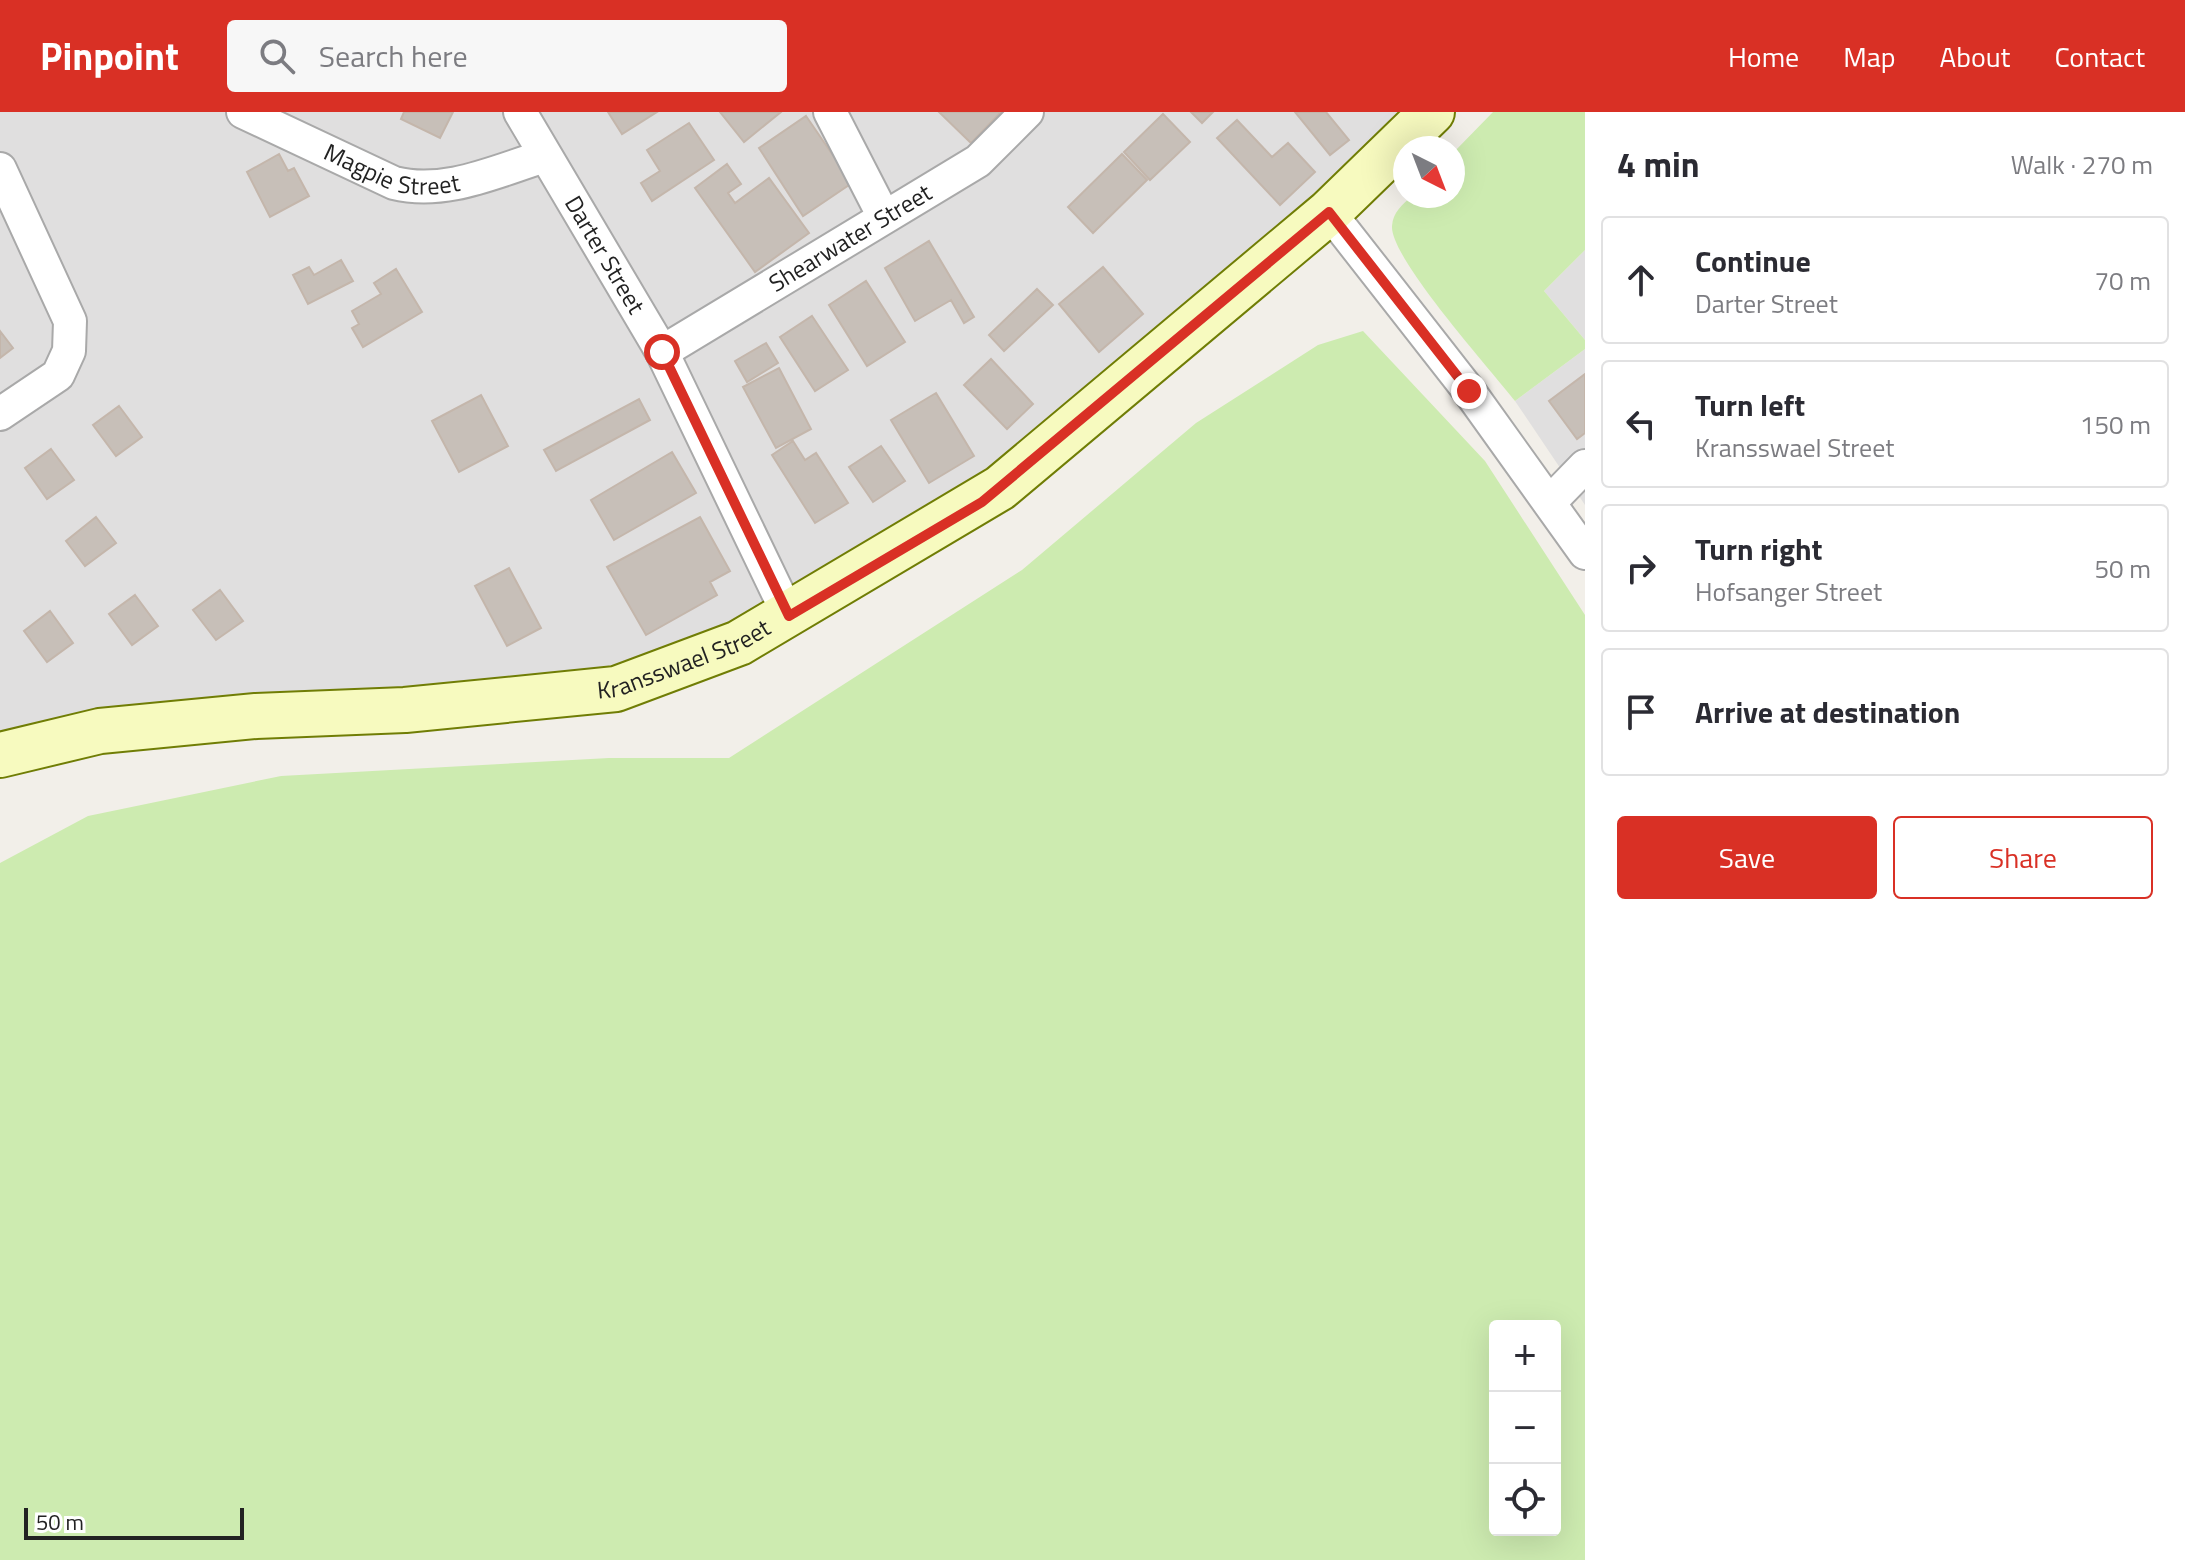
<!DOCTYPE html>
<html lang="en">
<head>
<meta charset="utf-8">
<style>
  :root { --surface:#fff; --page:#f7f7f7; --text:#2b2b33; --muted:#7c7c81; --line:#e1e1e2; --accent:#d93025 }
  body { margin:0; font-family:"Titillium Web",sans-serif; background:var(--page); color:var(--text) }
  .controls { position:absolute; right:24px; bottom:24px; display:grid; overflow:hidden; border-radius:8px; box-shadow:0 8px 32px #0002 }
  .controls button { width:72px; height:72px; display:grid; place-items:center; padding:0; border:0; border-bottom:2px solid var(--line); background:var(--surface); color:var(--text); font:40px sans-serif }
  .compass { position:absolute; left:1393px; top:24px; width:72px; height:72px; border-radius:50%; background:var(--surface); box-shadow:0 8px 32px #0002; rotate:138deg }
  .scale { position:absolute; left:24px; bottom:20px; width:220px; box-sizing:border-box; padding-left:8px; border:4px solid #222; border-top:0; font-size:22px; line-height:28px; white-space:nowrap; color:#222; -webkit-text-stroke:6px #fff; paint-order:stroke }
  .stop { position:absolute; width:24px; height:24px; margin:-18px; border:6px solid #d93025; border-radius:50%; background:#fff }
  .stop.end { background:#d93025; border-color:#fff; box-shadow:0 2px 8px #0008 }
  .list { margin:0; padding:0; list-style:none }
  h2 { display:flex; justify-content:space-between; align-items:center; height:104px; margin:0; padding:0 32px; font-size:34px }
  h2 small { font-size:26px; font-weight:400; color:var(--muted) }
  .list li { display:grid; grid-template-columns:52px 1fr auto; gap:24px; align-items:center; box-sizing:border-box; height:128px; margin:0 16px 16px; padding:0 16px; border:2px solid var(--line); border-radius:8px }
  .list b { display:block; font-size:30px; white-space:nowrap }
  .list p { margin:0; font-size:26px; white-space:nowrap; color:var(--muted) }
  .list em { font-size:26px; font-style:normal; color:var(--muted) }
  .actions { display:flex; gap:16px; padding:24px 32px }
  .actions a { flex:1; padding:18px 0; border:2px solid var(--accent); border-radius:8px; text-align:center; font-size:28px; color:var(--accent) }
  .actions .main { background:var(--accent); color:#fff }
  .icon { flex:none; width:44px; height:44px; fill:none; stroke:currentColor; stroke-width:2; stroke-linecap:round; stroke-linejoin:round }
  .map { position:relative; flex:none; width:1585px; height:1448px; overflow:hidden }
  header { display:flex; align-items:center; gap:48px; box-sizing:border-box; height:112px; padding:0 40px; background:var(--accent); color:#fff }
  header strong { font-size:38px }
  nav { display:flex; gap:44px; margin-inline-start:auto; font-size:28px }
  .search { width:560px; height:72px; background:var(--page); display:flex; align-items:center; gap:20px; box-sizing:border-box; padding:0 28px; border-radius:8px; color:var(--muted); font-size:30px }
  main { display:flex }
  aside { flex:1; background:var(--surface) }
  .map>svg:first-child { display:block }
</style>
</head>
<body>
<header>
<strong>Pinpoint</strong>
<div class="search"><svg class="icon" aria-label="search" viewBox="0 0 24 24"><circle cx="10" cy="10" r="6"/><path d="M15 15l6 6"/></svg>Search here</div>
<nav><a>Home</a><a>Map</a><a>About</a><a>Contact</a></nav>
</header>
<main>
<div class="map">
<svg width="1585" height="1448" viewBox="0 0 1585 1448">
  <rect width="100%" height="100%" fill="#f2efe9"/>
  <path fill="#e0dfdf" d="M0,0H1432L1000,376L676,557L0,643Z
    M1585,138V228L1544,179Z
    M1585,237V393L1515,289Z"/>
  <path fill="#cdebb0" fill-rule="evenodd" d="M1493,0H1585V138L1544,179L1585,228V237L1515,289C1491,258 1390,146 1392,114C1393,100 1402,93 1412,84H1453V41Z
    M1363,219L1485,349L1585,503V1448H0V751L88,704L281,664L609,646H729L1022,458L1196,311L1318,233ZM1495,1214H1555V1418H1495Z"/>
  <path fill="#c7bfb8" stroke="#c4b6ab" stroke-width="2" d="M404,0H453L440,26L401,7Z
    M608,0H657L622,22Z
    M720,0H781L744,30Z
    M939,0H1001L971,31Z
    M1191,0H1213L1202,11Z
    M1295,0H1326L1349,28L1330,43Z
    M1163,2L1190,30L1150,68L1124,40Z
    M806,4L852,71L803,104L759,36Z
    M1237,8L1272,45L1288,31L1315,60L1280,93L1217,26Z
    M689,11L714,48L652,89L641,71L660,59L647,38Z
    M279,42L288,59L294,56L309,84L270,105L247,60Z
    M1122,42L1147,68L1093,121L1068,95Z
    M727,52L741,72L728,81L735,91L769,66L809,121L755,160L695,76Z
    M929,129L974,205L964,211L951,188L915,209L885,156Z
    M341,148L353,169L308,192L293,163L309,155L314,163Z
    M1103,155L1143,202L1099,240L1059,192Z
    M396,157L422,200L363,235L352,216L359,212L352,199L381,182L374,171Z
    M866,169L905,230L867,254L829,193Z
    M1037,177L1053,193L1004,239L989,223Z
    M812,204L848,258L815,279L780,225Z
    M0,219L13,236L0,246Z
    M766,231L778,251L747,270L735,249Z
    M991,247L1033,292L1007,317L964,273Z
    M779,256L811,317L776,336L743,275Z
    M1585,262V321L1577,327L1549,289Z
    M936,281L974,344L929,371L891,308Z
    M481,283L508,334L459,360L432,309Z
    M639,287L650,308L556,359L544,338Z
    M119,294L142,325L116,344L93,313Z
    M793,329L805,348L816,341L848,391L815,411L772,343Z
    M881,334L905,369L873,390L849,355Z
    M51,337L74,368L47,387L25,356Z
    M672,340L696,381L614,428L591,388Z
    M96,405L116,431L85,454L66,429Z
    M700,405L730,459L710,470L717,483L646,523L607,455Z
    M509,456L541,516L507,534L475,474Z
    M220,478L243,509L216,528L193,498Z
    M135,483L158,514L132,533L109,502Z
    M50,499L73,531L47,550L24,519Z"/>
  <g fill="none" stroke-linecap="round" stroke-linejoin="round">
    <g stroke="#a9a9a9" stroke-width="36">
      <g id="street">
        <path id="s1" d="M243,0L394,71C445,84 496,59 545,44"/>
        <path id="s2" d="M520,0L662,240L789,504"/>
        <path d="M830,0L883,103"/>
        <path d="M0,57L70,209L69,239L58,263L0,302"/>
        <path d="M1329,100L1469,279L1585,441"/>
        <path id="s3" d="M662,240L978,49L1027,0"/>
        <path d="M1550,390L1585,354"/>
      </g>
    </g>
    <g stroke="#707d05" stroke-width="48">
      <g id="secondary">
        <path id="s4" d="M0,643L100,619L256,604L405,598L616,577L739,531L1000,376L1329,100L1432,0"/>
      </g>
    </g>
    <use href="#street" stroke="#fff" stroke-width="32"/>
    <use href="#secondary" stroke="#f7fabf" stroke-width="44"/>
  </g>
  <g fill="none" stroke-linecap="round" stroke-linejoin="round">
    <path stroke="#d93025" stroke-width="10" d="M662,240L789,504L982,390L1329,100L1469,279"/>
  </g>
  <g text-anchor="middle" stroke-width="6" stroke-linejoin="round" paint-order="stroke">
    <g font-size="24" fill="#222" stroke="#fff">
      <text dy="8" stroke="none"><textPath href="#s1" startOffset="162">Magpie Street</textPath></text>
      <text dy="8" stroke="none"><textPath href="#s3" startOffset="220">Shearwater Street</textPath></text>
      <text dy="8" stroke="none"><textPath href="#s2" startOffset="166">Darter Street</textPath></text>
      <text dy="8" stroke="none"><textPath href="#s4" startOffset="694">Kransswael Street</textPath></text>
    </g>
  </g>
</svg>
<div class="controls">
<button>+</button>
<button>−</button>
<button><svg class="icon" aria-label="locate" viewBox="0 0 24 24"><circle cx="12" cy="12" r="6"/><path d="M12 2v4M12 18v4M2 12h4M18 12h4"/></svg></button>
</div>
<svg class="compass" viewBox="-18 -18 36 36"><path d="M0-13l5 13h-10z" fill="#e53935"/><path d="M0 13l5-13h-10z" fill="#7c7c81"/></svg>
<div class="scale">50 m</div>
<div class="stop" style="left:662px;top:240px"></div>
<div class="stop end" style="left:1469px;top:279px"></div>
</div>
<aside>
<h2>4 min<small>Walk · 270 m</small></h2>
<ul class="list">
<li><svg class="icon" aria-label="ahead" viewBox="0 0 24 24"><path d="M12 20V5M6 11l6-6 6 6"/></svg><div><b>Continue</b><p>Darter Street</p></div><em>70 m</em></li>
<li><svg class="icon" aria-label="left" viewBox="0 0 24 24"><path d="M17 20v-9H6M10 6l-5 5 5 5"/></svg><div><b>Turn left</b><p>Kransswael Street</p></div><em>150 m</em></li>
<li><svg class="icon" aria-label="right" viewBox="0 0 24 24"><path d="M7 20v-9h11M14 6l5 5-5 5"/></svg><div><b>Turn right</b><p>Hofsanger Street</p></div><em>50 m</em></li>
<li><svg class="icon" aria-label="arrive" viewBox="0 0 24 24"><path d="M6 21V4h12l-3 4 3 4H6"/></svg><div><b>Arrive at destination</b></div></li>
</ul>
<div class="actions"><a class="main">Save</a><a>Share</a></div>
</aside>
</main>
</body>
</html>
